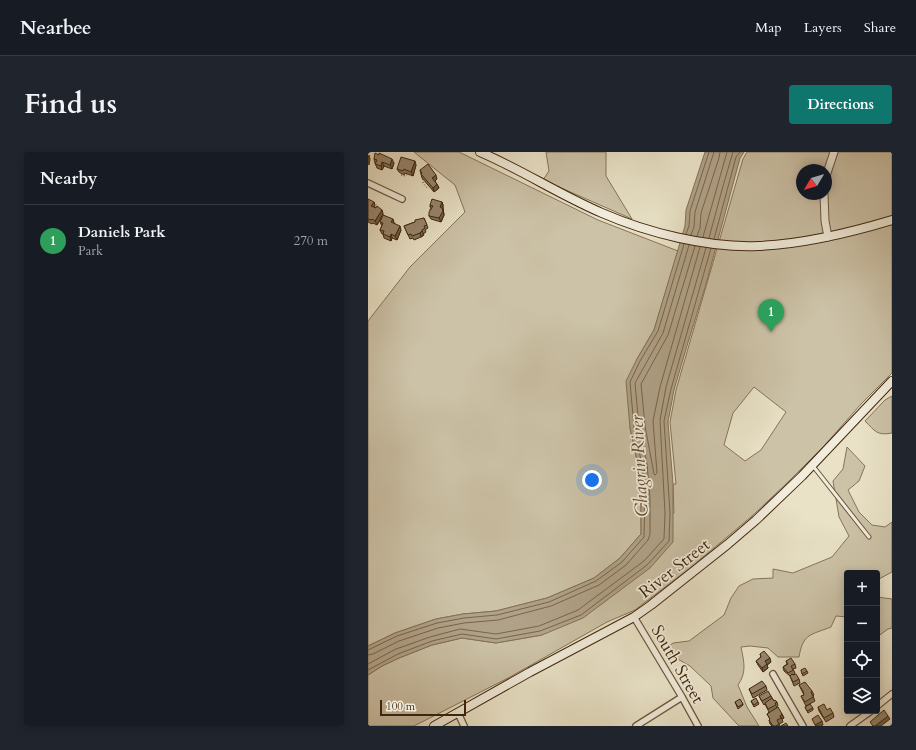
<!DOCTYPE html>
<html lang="en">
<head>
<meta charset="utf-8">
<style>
  :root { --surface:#171b24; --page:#20242c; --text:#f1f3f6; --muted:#9ea1a6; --line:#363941; --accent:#0f766e }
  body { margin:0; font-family:Cardo,serif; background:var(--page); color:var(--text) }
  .controls { position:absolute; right:12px; bottom:12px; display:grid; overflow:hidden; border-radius:4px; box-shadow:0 2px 10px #0003 }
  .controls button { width:36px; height:36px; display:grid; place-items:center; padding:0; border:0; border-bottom:1px solid var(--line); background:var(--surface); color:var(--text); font:20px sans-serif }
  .compass { position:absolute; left:428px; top:12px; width:36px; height:36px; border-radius:50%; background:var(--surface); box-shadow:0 2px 10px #0003; rotate:232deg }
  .scale { position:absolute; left:12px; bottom:10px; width:86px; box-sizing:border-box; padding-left:4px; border:2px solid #40260d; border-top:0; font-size:11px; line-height:14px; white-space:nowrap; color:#40260d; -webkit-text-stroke:3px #f1ecdb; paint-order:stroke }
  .you { position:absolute; left:224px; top:328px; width:14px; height:14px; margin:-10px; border:3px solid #fff; border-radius:50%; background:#1a73e8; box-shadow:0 0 0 6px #1a73e833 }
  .badge { display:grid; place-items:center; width:26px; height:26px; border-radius:50%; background:var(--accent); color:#fff; font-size:13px; font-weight:700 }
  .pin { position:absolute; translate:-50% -33px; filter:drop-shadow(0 1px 2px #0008) }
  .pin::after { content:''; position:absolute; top:21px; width:14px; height:12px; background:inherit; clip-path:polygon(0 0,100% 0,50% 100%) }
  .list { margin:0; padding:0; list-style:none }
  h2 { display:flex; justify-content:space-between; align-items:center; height:52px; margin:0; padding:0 16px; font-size:17px }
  h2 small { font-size:13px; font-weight:400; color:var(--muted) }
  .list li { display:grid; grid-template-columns:26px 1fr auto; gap:12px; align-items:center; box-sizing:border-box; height:72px; padding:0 16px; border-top:1px solid var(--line) }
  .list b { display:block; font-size:15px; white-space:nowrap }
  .list p { margin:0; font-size:13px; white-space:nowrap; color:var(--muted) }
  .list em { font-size:13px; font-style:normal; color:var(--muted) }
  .icon { flex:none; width:22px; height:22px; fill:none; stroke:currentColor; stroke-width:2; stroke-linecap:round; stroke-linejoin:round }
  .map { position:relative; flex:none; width:524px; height:574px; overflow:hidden; border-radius:4px }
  header { display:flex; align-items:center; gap:24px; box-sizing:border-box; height:56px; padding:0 20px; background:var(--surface); border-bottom:1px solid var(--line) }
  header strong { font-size:19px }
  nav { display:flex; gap:22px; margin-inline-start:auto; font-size:14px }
  .intro { display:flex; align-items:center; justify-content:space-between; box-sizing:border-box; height:96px; padding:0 24px }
  h1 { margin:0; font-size:28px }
  .button { padding:10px 18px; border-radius:4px; background:var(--accent); color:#fff; font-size:14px; font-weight:700 }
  main { display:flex; gap:24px; padding:0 24px }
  aside { flex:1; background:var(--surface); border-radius:4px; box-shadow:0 2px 10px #0003 }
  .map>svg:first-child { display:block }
</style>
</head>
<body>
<header>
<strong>Nearbee</strong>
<nav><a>Map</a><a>Layers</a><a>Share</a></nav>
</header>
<div class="intro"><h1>Find us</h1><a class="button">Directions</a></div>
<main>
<aside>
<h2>Nearby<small></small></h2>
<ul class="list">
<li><span class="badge" style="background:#2e9e5b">1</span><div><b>Daniels Park</b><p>Park</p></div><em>270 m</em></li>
</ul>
</aside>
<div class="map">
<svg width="524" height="574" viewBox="0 0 524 574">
  <rect width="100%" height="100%" fill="#e9e2c7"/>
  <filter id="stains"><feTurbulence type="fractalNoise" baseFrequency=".005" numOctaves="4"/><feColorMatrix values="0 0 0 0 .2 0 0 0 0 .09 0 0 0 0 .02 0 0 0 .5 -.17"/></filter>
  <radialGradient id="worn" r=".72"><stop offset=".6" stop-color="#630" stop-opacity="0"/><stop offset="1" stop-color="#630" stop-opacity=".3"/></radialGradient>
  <path fill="#ccc2a7" stroke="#86745a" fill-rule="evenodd" d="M46,0H91L230,68L310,99L286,178L269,207L262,276L270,313L273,348V382L252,406L226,426L179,446L128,459L95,462L68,467L27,481L0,494V169L42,115L97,60L87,33Z
    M178,0H238V24L264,67L175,28L181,19Z
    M379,0H524V221L493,252L456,294L419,331L384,364L321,417L267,458L239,470L142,525L46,574H0V523L14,514L31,506L64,493L94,486L128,491L174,483L306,361L305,332H308L302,270L308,238L375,7ZM434,18H458V42H434ZM386,235L418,260L393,298L377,309L356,293L365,261Z
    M524,244V281C509,284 507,279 497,269L517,248Z
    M479,295L497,314L491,329L480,338L491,360L504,373L517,375L524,370V420L509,428V421H479V465L468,464L463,475C443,483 435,481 431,505H410L400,496L382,494L373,495C376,510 379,520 370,533L379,555L391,574H371L345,546L343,534L322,514L301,502L300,495L305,491L321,489L356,463L363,446L371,434L385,427L405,426V417L425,421L464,405L481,384L471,365L465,329L475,317Z
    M509,445L524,447V476L520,477L509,485Z"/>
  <path fill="#b0a288" stroke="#837057" d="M337,0H376L372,6L338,132L318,197L306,238L300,270L305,332V390L282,416L215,466L174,483L128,491L94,486L64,493L31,506L14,514L0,523V494L27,481L68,467L95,462L128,459L179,446L226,426L252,406L273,382V348L270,313L262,276L258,229L269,207L286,178L317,74L318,58Z"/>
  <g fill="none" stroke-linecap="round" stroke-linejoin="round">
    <path stroke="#78644a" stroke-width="1" d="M318,82L321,74L322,59L341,0
      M323,83L326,75L327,60L346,0
      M329,84L332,76L333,61L351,6L352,0
      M335,85L359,0
      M341,86L355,34L365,0
      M346,87L368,5L372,0
      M327,94L300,183L273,232L277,274L286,322L287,323L289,321L285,269L292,235L332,95
      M0,498L29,484L69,471L96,466L129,463L181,450L228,429L254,410L276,385L277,347L274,313L266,275L262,230L272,209L290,179L316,92
      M0,503L5,502L31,489L70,476L96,471L130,468L183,454L231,433L258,413L280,388L282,382V347L279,312L271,275L267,231L295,181L321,93
      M0,512L28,497L62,485L92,477L128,482L171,474L210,458L276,409L296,387L297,361L292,268L298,235L338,96
      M0,518L30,502L64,489L94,482L128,487L172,479L213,463L279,413L301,389L302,361L296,269L303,237L343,96"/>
    <g stroke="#6a553c" stroke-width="5">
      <path id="service" d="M445,314L501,385"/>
    </g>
    <g stroke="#6a553c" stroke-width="8">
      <path id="minor" d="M0,31L34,47
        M266,465L314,545L330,574
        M405,522L435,574
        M509,554L524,542
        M90,561L96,574
        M268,574L314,545
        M482,574L503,559"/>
    </g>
    <g stroke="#6a553c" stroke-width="9">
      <path id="tertiary" d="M458,24L466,0
        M456,42L457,69L460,85"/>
    </g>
    <g stroke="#40260d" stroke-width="10">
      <path id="secondary" d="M112,0C154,18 192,43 234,61C280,81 340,96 390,94C436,92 481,81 524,68
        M66,574L162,520L266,465L283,453L360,392L388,368L434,324L524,229"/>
    </g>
    <path stroke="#40260d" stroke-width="1" stroke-dasharray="1 2" stroke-linecap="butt" d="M33,23L37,24L40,22
      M55,27V31L60,37
      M6,50L10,55
      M62,54V61
      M25,68L29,74"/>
    <use href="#service" stroke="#f1ecdb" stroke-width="3"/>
    <use href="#minor" stroke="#f1ecdb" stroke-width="5.5"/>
    <use href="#tertiary" stroke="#f1ecdb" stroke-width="7"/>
    <use href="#secondary" stroke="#f1ecdb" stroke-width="8"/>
  </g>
  <path fill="#83755f" stroke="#40260d" d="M6,7L26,11L24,17L16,14L14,18L9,16L7,11Z
    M48,13L45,24L37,21L36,23L31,20L29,17Z
    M52,18L69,27L67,29L71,36L66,40L54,26Z
    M0,47L7,54L6,55L14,58L15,62L9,73L5,71L4,72L0,70Z
    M74,50L75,53V56L76,63L73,70L63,67L61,64L63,57L62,53Z
    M56,66L60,76L57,78L58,80L55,82L56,83L53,85L46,88L45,86L42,87L36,74L47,70Z
    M12,70L26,71L33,78L29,88L24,86L23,89L16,86L15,82H14L12,78L14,74Z
    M392,502L403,510L399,513L400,516L395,520L390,513L388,509L393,505Z
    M418,509L427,512L428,516L425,517L427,521L425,523L431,527L432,531L426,534L422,524L416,519L415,515L419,512Z
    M433,518L439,519L440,521L435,524Z
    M431,533L444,539L446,543L445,544L447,549L438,554L433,544L436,543Z
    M398,534L399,538L385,546L381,537Z
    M391,544H403L406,549L409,550L410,554L408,555L409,556L414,562L416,566L414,567L415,570L411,572L412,574H404L402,572L401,568L402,567L399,562L401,560L397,552L396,553L393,548Z
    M383,549L390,550L391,552L386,555Z
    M367,550L375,552V553L370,557Z
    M437,555L445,556V558L440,561Z
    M450,555L465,561L466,565L458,570L451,559Z"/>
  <path fill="#6a5f4d" stroke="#40260d" d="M1,3L2,7L1,13L0,11V7Z
    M24,7L26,11L24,17L22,13Z
    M47,9L48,13L45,24L43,20Z
    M14,10L16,14L14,18L13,14Z
    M68,23L69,27L66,30L64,26Z
    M69,32L71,36L66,40L65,36Z
    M6,50L7,54L5,58L3,54Z
    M74,50L75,53V56L76,63L73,70L71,66L72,55Z
    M14,58L15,62L9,73L7,69Z
    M25,67L26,71L25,74L23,70Z
    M32,74L33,78L29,88L27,84Z
    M54,79L56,83L53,85L52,81Z
    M23,82L24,86L23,89L22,85Z
    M402,506L403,510L399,513L400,516L395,520L394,516L397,509Z
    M414,562L416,566L414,567L412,564Z
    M520,564L522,567L513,574H507Z
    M454,569L455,573L453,574H448L447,573Z"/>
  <path fill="#98886e" stroke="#40260d" d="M7,1L11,3V1L24,7L22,13L14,10L13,14L7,12L9,8L6,7Z
    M33,5L47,9L43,20L36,17L35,19L29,17Z
    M60,12L68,23L64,26L69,32L65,36L53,22L54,21L52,18Z
    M0,47L6,50L3,54L8,56L9,54L14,58L7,69L4,67L3,68L0,67Z
    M64,47L74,50L72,55L74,56L75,59L71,66L61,64V60L65,54L62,53Z
    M15,63L25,67L23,70L32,74L27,84L23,82L22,85L15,82L16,79L12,78L15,71L12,70Z
    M56,66L59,73L56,74L57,76L54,78V79L52,81L44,84L43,82L40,83L36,74L47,70V68Z
    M396,499L402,506L397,509L399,512L394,516L388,509L393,505L392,502Z
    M423,506L427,512L423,514L425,518L420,521L415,515L420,512L418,509Z
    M437,516L439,519L434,522L433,518Z
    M424,522L425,523L428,522L431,527L425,530L422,524Z
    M394,529L398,534L384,542L381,537Z
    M437,530L444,539L443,540L445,545L437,550L433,544L436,543L435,539L431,533Z
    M400,539L403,544L394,549L391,544Z
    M388,546L390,550L386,553L383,549Z
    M404,546L406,549L407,548L409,550L407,551L408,553L400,557L397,551Z
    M372,547L375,552L370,555L367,550Z
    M442,552L445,556L439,559L437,555Z
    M456,552L459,558L462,556L465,561L456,566L450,555Z
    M410,555L414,562L412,564L413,566L409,568L411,572L408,574H405L401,568L402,567L399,562Z
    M516,558L520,564L507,574H505L502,570Z
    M450,563L454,569L447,573L444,567Z
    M418,571L420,574H413Z"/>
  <g text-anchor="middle" stroke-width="3.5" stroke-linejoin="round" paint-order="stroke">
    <g font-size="17" fill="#40260d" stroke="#f1ecdb">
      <text transform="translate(306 416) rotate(-38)" y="6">River Street</text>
      <text transform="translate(310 512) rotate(60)" y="6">South Street</text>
    </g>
    <g font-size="18" font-style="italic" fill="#624b32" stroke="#f1ecdb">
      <text transform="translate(271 314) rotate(-93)" y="6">Chagrin River</text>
    </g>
  </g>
  <rect width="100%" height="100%" filter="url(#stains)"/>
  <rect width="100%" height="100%" fill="url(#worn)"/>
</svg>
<div class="controls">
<button>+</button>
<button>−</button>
<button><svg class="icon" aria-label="locate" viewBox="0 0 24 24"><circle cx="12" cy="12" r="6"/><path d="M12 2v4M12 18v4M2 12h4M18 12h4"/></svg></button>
<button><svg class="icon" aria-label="layers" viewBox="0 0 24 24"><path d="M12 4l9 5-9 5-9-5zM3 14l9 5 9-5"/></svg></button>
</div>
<svg class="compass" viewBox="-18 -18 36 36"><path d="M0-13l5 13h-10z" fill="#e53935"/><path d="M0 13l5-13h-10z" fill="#9ea1a6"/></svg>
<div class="scale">100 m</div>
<div class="you"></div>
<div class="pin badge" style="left:403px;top:180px;background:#2e9e5b">1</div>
</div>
</main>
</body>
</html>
